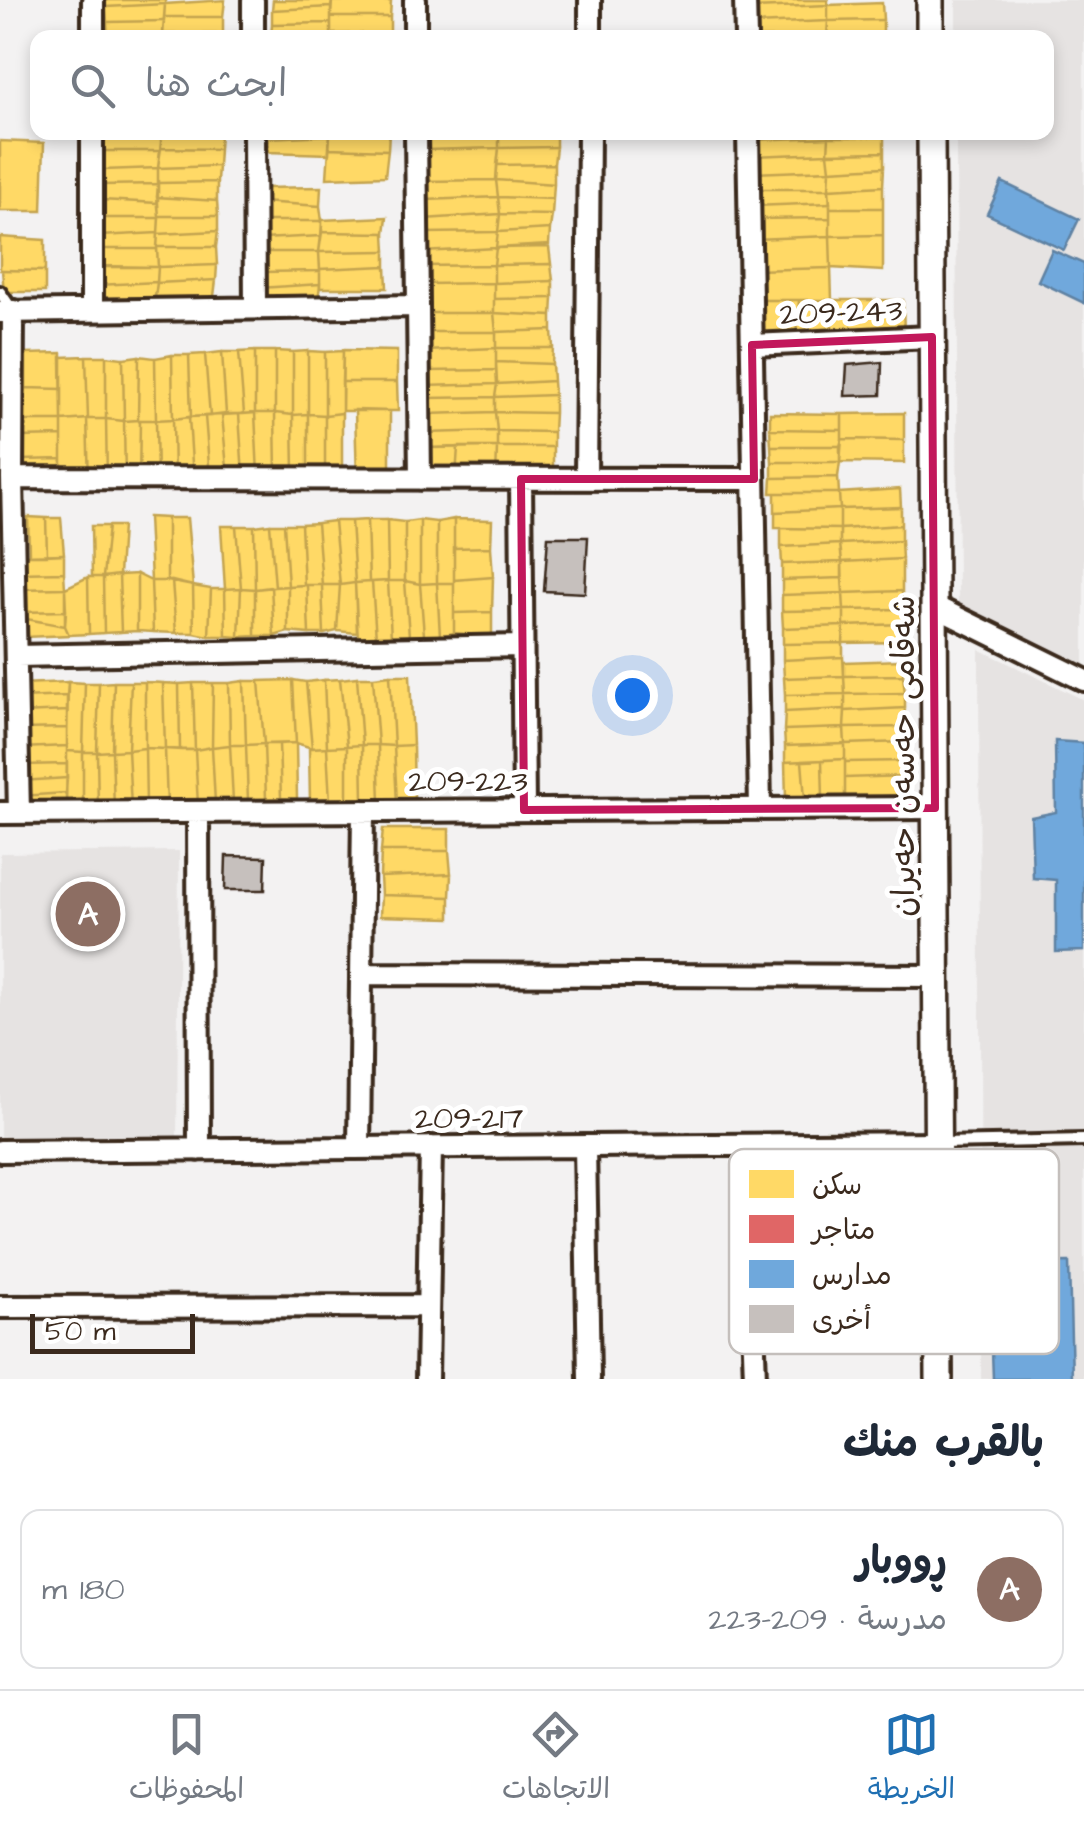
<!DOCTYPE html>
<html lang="ar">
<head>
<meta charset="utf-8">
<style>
  :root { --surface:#fff; --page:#f2f2f3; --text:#1f2937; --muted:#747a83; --line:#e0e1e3; --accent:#1f6fb2 }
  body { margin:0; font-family:"Architects Daughter","Playpen Sans Arabic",sans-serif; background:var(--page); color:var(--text); direction:rtl }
  .scale { position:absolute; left:30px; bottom:25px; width:165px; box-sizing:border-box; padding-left:10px; border:5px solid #3b2a1e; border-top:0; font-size:28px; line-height:35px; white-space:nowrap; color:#3b2a1e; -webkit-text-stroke:8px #fff; paint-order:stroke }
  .you { position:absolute; left:632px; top:695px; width:35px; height:35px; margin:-25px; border:8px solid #fff; border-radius:50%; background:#1a73e8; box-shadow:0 0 0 15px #1a73e833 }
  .badge { display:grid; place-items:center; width:65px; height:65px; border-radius:50%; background:var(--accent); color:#fff; font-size:32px; font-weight:700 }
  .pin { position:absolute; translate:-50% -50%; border:5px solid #fff; box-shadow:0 2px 10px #0006 }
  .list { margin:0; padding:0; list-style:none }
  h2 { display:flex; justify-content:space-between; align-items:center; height:130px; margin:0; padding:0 40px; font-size:42px }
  h2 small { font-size:32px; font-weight:400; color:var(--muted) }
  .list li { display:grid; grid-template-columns:65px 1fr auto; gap:30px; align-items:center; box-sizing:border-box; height:160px; margin:0 20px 20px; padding:0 20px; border:2px solid var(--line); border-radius:20px }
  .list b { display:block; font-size:38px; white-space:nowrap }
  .list p { margin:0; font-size:32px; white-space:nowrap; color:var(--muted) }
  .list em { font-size:32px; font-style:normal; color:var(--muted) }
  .icon { flex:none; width:55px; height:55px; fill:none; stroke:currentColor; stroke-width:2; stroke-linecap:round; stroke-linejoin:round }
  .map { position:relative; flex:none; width:1084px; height:1379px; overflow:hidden; direction:ltr }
  .search { position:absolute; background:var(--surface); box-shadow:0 5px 15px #0003; left:30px; right:30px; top:30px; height:110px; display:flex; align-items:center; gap:25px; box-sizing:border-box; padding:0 35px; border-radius:20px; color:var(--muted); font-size:38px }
  .sheet { height:310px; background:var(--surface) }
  nav { display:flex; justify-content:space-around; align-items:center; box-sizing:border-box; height:140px; border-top:2px solid var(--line); background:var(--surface); font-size:28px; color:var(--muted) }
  nav a { display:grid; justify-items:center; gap:5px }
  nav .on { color:var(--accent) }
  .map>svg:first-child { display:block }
</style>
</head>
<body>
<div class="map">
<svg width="1084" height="1379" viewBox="0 0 1084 1379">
  <rect width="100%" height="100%" fill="#f3f2f2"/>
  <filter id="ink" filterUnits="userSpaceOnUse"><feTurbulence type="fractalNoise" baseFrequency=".01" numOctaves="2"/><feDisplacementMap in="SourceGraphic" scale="20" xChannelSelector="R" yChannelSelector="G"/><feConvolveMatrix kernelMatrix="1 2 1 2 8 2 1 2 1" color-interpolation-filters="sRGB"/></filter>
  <g filter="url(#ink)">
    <path fill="#e6e3e2" d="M956,0H1084V674L958,609L956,133L1046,132V38L956,37Z
      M979,649L1084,700V1379H981Z
      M179,851L177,1144L0,1145V853Z"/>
    <path fill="#ffd966" stroke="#c4a450" stroke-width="2.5" d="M106,0H165V4L106,7Z
      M225,0L223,17H164L165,4Z
      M273,0H332L331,7L272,10Z
      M752,0H828V5L753,8Z
      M332,1H391L390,17H331Z
      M882,3L883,20L828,21V5Z
      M165,4L164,21L107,22L106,7Z
      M828,5V21L753,24V8Z
      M331,7V23L272,24V10Z
      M164,17H223V34H163Z
      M331,17H390V33L331,34Z
      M883,20V38L827,37L828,21Z
      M164,21L163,37L108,38L107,22Z
      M828,21L827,37L753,38V24Z
      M331,23V38H271L272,24Z
      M161,132H220L219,149L161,148Z
      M330,132H389L388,150L329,148Z
      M425,132H499V148L425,150Z
      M556,132V147L499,148V133Z
      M754,132H829V137L753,140Z
      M829,132H884V137H829Z
      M103,134H162L160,151H105Z
      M330,135L329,154L268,152L269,138Z
      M829,137L828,153L753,156V140Z
      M829,137H884V152L828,153Z
      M0,141L44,143L42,211H0Z
      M556,147L554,164L497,165L499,148Z
      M161,148L219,149L218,166L158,168Z
      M329,148L388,150L385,176L327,178Z
      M499,148L496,180L425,181V150Z
      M105,151H160L158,168L103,170Z
      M884,152V167L830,170L828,153Z
      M828,153L830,170L753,173V156Z
      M554,164V184L496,180L497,165Z
      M218,166L217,182L158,183V168Z
      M884,167L883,186L829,189L830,170Z
      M158,168V184L101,185L103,170Z
      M830,170L829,189H754L753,173Z
      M496,180L554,184L553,199L498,197Z
      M496,180L498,197L426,200L425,181Z
      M217,182V201L157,197L158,183Z
      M158,184V203L101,200V185Z
      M883,186V208H830L829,189Z
      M321,187L320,206L261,202L262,188Z
      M754,189H829L830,203L754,206Z
      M157,197L217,201L218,216H159Z
      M498,197L553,199L552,215L500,214Z
      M498,197L500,214L424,219L426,200Z
      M101,200L158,203L159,218H100Z
      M261,202L320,206L322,221H263Z
      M830,203V218L754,219V206Z
      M830,208H883V235L830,236Z
      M500,214L552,215L550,229L498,232Z
      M500,214L498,232L424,233V219Z
      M159,216H218V231L158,234Z
      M387,217L385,233L322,232V220Z
      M100,218H159L158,233L99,236Z
      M830,218V236L754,239V219Z
      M263,221H322L321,236L262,239Z
      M550,229L549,245L496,248L498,232Z
      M218,231L216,247H157L158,234Z
      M322,232L385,233L386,251L319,252Z
      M498,232L496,248L423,252L424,233Z
      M158,233L157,249H100L99,236Z
      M883,235V271L831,268L830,236Z
      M321,236L319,252H260L262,239Z
      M830,236L831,268L755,270L754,239Z
      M0,237L45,240V271L0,270Z
      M157,247H216L217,265L158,267Z
      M549,247L551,264L494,265L496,248Z
      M496,248L494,265L423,266V252Z
      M100,249H157L158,267L101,266Z
      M386,251V266L320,269L319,252Z
      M260,252H319L320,271L261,272Z
      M551,264L553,281L494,283V265Z
      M217,265L216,280L157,283L158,267Z
      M494,265V283L426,284L423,266Z
      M386,266L387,288H320V269Z
      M99,267H158L157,282L98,285Z
      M831,268L832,300H757L755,270Z
      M2,270L45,271V292H4Z
      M320,271V284L260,288L261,272Z
      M216,280L214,296L155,297L157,283Z
      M553,281V298L494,299V283Z
      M157,282L155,298L98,299V285Z
      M494,283V313H425L426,284Z
      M320,284L318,302H259L260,288Z
      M553,298L552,316L494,313V299Z
      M757,300H799L796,337L757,336Z
      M799,300H832V334L796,337Z
      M832,300H903L904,334H832Z
      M425,313H494L496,332H426Z
      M494,313L552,316V330L496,332Z
      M552,330L553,348H496V332Z
      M426,332H496V348L425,351Z
      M496,348V370L426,371L425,351Z
      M496,348H553L552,364L496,362Z
      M343,350L397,351V382H342Z
      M255,351H275V413H255Z
      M255,351V413L244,414L239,352Z
      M275,351L293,352V415L275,413Z
      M308,351L325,352V415L308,414Z
      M308,351V414L293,415V352Z
      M343,351L342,413L325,415V352Z
      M222,352H239L244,414H226Z
      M222,352L226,414L210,416L205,354Z
      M62,353V389L26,388V354Z
      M205,354L210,416L191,417L189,355Z
      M172,355H189L191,417L173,419Z
      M172,355L173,419L156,420L155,358Z
      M86,356H106V419H88Z
      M86,356L88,419L62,421L61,357Z
      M106,356L123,358L124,421L106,419Z
      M139,356L155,358L156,420H138Z
      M139,356L138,420L124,421L123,358Z
      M496,362L552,364L553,381L497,384Z
      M496,370L497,384L425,386L426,371Z
      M553,381L554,395L495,397L497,384Z
      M342,382H397L398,411H342Z
      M497,384L495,397L426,398L425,386Z
      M26,388L62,389V421H22Z
      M554,395V413L495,412V397Z
      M495,397V412L427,414L426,398Z
      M355,410L390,411V477L357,480Z
      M495,412L497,431L425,433L427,414Z
      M495,412L554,413L553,432L497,431Z
      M255,413H275L276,474L258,475Z
      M255,413L258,475L243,476L239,414Z
      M275,413L293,415L294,474H276Z
      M342,413V476L325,477V415Z
      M770,413L842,414V430L770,429Z
      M904,413V440L842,439V414Z
      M239,414L243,476L228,479L222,415Z
      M308,414L325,415V477H308Z
      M308,414V477L294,474L293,415Z
      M222,415L228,479L210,478L205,416Z
      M205,416L210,478L193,479L189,417Z
      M189,417L193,479L174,482L173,419Z
      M87,419H106L107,480L89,481Z
      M87,419L89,481H62V421Z
      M106,419L124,421L125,480H107Z
      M173,419L174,482H157L156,420Z
      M140,420H156L157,482L139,483Z
      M140,420L139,483L125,480L124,421Z
      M22,421H62V436L19,437Z
      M770,429L842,430V439L840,446H771Z
      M497,431V447L426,448L425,433Z
      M497,431L553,432V447H497Z
      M62,436V459L21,460L19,437Z
      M842,439L904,440V463L840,462Z
      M771,446H840V462H772Z
      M458,447H497L496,480L456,477Z
      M458,447L456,477L426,478V448Z
      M497,447H553V475L496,480Z
      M62,459V476L17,477L21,460Z
      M772,462H840L838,477L772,478Z
      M838,477L839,493H771L772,478Z
      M900,489L901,507L840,509L839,493Z
      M775,493H839L840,509L775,512Z
      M901,507V525L840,529V509Z
      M840,509V529L775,528V512Z
      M28,517L46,518L47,555H29Z
      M148,517L167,518V581H151Z
      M46,518H61L64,554L47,555Z
      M167,518H187L193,586L167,581Z
      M454,519V583H437V522Z
      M454,519L492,520L491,547L454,548Z
      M367,520H387L388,581L369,582Z
      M367,520L369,582L355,583L351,521Z
      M387,520L405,522V581H388Z
      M420,520L437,522V583L420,584Z
      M420,520V584L405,581V522Z
      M334,521H351L355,583L340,585Z
      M334,521L340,585H322L317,523Z
      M317,523L322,585H304L301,524Z
      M270,524H284L288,586L275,587Z
      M270,524L275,587L255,589L254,526Z
      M284,524H301L304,585L288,586Z
      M901,525V541L840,544V529Z
      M91,526H108L103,577H92Z
      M108,526H122L119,575L103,577Z
      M221,526H236L241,588L225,589Z
      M236,526H254L255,589L241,588Z
      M781,528L840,529V544L781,547Z
      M901,541L902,559L842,562L840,544Z
      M840,544L842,562L782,564L781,547Z
      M491,547L493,577L454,580V548Z
      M64,554V572L19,573L23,555Z
      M902,559V591L843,593L842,562Z
      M842,562V578L782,580V564Z
      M64,572L65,588L19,589V573Z
      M137,574V631L121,632L119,575Z
      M137,574L151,581L153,632L137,631Z
      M119,575L121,632L104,633L103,577Z
      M88,577L89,634L69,635L65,626V588Z
      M88,577H103L104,633L89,634Z
      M493,577L492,612L454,613V580Z
      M842,578L843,593L782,595V580Z
      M151,581H172L176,633L153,632Z
      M172,581L193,586L194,633H176Z
      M388,581L391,638H376L372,582Z
      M388,581H405L409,636L391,638Z
      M405,581L420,584L424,635L409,636Z
      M372,582L376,638L358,640L355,583Z
      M355,583L357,633L337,631L340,585Z
      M437,583L440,636L424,635L420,584Z
      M437,583H454V633L440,636Z
      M307,585L309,634L288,632V586Z
      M307,585H322L324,634H309Z
      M322,585H340L337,631L324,634Z
      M193,586L211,589L209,636L194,633Z
      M288,586V632L274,636L271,587Z
      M271,587L274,636H255V589Z
      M65,588L66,611L21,612L19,589Z
      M241,588L239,637L226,636L225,589Z
      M241,588L255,589V636L239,637Z
      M211,589H225L226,636H209Z
      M902,591L903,609L844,610L843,593Z
      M843,593L844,610L782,611V595Z
      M903,609L904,624L844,626V610Z
      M844,610V626L783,628L782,611Z
      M66,611L65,626L21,618V612Z
      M492,612V636L454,633V613Z
      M21,618L65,626L69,635L25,637Z
      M904,624L903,642L843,643L844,626Z
      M844,626L843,643L783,644V628Z
      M843,643V657L783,660V644Z
      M843,657L844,676L784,678L783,660Z
      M903,660V675L844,676V662Z
      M390,675H410L413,745L394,746Z
      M390,675L394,746L378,745L373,677Z
      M903,675L905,693L845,694L844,676Z
      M844,676L845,694L785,695L784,678Z
      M357,677H373L378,745H362Z
      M357,677L362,745L347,746L340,679Z
      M340,679L347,746L327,747L324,680Z
      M293,680L296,743L264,744L259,681Z
      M293,680L306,682L312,748L296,743Z
      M324,680L327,747L312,748L306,682Z
      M244,681L246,745H230L229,683Z
      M244,681H259L264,744L246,745Z
      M68,682L67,696L22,698L21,684Z
      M68,682L85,683L83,752L67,751Z
      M114,682L112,751L97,752L99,683Z
      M114,682H131L128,750L112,751Z
      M131,682H145V748L128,750Z
      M145,682L163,683L165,749L145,748Z
      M85,683H99L97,752H83Z
      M163,683L179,684L180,750L165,749Z
      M193,683L195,750H180L179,684Z
      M193,683H213L212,747L195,750Z
      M213,683H229L230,745L212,747Z
      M905,693V708L845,711V694Z
      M845,694V709L785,712V695Z
      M67,696V711L21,713L22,698Z
      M905,708L904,727L844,728L845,711Z
      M845,709L844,728L784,730L785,712Z
      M67,711V728L21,729V713Z
      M904,727V742L845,744L844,728Z
      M67,728V746L21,748V729Z
      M844,728L845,744L785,746L784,730Z
      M904,742L905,761L845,762V744Z
      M296,743L297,799L281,798L279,744Z
      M264,744H279L281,798L266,799Z
      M264,744L266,799L248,801L246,745Z
      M845,744V759L785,762V746Z
      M230,745H246L248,801H233Z
      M230,745L233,801L215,803L212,747Z
      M362,745H378L380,802L363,801Z
      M362,745L363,801H347V746Z
      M378,745L394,746L397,803L380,802Z
      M413,745L414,804L397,803L394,746Z
      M67,746V764L21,765V748Z
      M347,746V801L330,802L327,747Z
      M212,747L215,803L198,805L195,750Z
      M327,747L330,802L310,803L309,748Z
      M145,748L165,749L167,805H146Z
      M145,748L146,805L131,807L128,750Z
      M165,749L195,750L198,805H167Z
      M128,750L131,807L114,808L112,751Z
      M67,751L83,752V809L66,810Z
      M112,751L114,808L98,809L97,752Z
      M83,752H97L98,809H83Z
      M845,759V798L823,799L822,760Z
      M822,760L823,799H805L802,761Z
      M802,761L805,799L786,800L785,762Z
      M905,761V776L845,778V762Z
      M67,764V778L21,781V765Z
      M905,776V795L845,798V778Z
      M67,778L66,793L21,796V781Z
      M66,793V810L23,812L21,796Z
      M383,829H449V851H381Z
      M381,851H449L451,874L380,877Z
      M451,874L450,897L381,895L380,877Z
      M381,895L450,897V918L380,916Z"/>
    <path fill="#6fa8dc" stroke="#5f82a3" stroke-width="2.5" d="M1002,182L1079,219L1064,250L987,214Z
      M1052,250L1084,264V303L1038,281Z
      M1055,741L1084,743V951L1056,952V880L1033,878L1031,817L1056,812Z
      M1069,1262L1072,1379H993L989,1263Z"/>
    <path fill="#c6c0bd" stroke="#3b2a1e" stroke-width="2.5" d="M882,362L881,395L845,396L847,365Z
      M548,537H588L585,593L544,591Z
      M226,856L266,857L265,890H225Z"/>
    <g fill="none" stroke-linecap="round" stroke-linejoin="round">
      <g stroke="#3b2a1e" stroke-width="18">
        <path id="service" d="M0,292L13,311
          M940,1143L1084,1140"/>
      </g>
      <g stroke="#3b2a1e" stroke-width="28">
        <path id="minor" d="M253,0V38
          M415,0V38
          M745,0L746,38
          M93,38V0
          M590,38V0
          M254,132L255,308
          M416,132L420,479
          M748,132L760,809
          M92,310V132
          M13,311L12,478L19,813
          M0,312L418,306
          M752,345L932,337
          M12,478L754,479
          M521,479L524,810
          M586,479L589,132
          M934,606L1084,680
          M17,656L522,646
          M198,812L199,1150
          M0,813L935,808
          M361,974L936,976
          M747,1145L755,1379
          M585,1146L589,1379
          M359,1148L363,811
          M0,1151L938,1143
          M0,1307L428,1306
          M427,1379L431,1147"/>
      </g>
      <g stroke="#3b2a1e" stroke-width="32">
        <path id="tertiary" d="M930,0V38
          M931,132L939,1379"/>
      </g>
      <use href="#service" stroke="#fff" stroke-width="10"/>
      <use href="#minor" stroke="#fff" stroke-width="20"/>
      <use href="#tertiary" stroke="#fff" stroke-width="25"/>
    </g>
  </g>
  <path fill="none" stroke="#c2185b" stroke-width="8" stroke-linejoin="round" d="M932,337L935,808L524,810L521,479H754L752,345Z"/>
  <g text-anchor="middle" stroke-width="10" stroke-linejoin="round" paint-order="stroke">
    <g font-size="32" fill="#3b2a1e" stroke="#fff">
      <text transform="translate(841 311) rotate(-2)" y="11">209-243</text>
      <text transform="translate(903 756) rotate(-90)" y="11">شەقامی حەسەن حەیران</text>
      <text x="468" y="791">209-223</text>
      <text x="469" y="1128">209-217</text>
    </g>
  </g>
  <rect x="729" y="1149" width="330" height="205" rx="15" fill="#fff" stroke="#c4bfbc" stroke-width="2.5"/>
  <rect x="749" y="1170" width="45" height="28" fill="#ffd966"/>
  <rect x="749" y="1215" width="45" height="28" fill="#e06666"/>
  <rect x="749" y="1260" width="45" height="28" fill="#6fa8dc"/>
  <rect x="749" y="1305" width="45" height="28" fill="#c6c0bd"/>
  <g font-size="28" fill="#3b2a1e">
    <text x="812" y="1194">سكن</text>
    <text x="812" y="1239">متاجر</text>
    <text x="812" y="1284">مدارس</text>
    <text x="812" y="1329">أخرى</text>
  </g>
</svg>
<div class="scale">50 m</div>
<div class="you"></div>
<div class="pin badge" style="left:88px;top:914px;background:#8d6e63">A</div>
<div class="search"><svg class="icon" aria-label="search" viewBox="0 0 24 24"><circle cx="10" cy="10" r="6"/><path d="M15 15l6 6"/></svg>ابحث هنا</div>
</div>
<section class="sheet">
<h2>بالقرب منك<small></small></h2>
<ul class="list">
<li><span class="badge" style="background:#8d6e63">A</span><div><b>ڕووبار</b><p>مدرسة · 209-223</p></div><em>180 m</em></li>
</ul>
</section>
<nav>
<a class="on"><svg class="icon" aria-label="map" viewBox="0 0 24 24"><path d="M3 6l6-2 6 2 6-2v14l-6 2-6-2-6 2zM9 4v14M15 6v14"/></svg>الخريطة</a>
<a><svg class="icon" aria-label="directions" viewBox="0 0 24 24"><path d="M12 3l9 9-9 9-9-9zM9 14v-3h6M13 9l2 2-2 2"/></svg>الاتجاهات</a>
<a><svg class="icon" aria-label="saved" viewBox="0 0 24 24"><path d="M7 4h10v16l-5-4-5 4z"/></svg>المحفوظات</a>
</nav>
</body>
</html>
